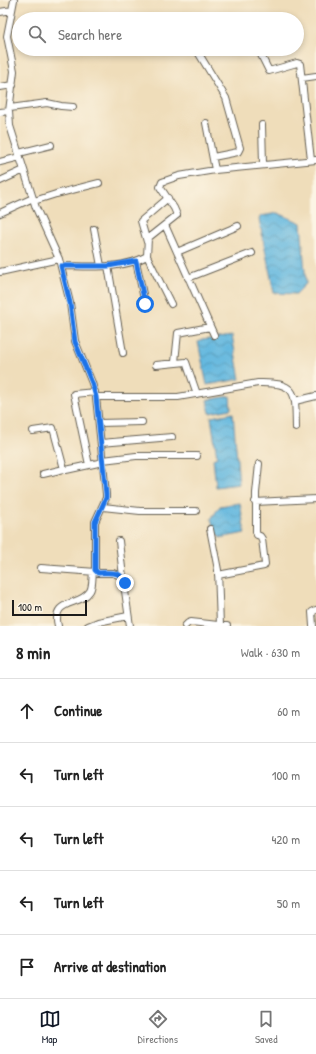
<!DOCTYPE html>
<html lang="en">
<head>
<meta charset="utf-8">
<style>
  :root { --surface:#fff; --page:#f2f2f2; --text:#222; --muted:#767676; --line:#e0e0e0; --accent:#111827 }
  body { margin:0; font-family:"Patrick Hand",sans-serif; background:var(--page); color:var(--text) }
  .scale { position:absolute; left:12px; bottom:10px; width:75px; box-sizing:border-box; padding-left:4px; border:2px solid #1c1c1c; border-top:0; font-size:11px; line-height:14px; white-space:nowrap; color:#1c1c1c; -webkit-text-stroke:3px #fcf5e5; paint-order:stroke }
  .stop { position:absolute; width:12px; height:12px; margin:-9px; border:3px solid #1a73e8; border-radius:50%; background:#fff }
  .stop.end { background:#1a73e8; border-color:#fff; box-shadow:0 1px 4px #0008 }
  .list { margin:0; padding:0; list-style:none }
  h2 { display:flex; justify-content:space-between; align-items:center; height:52px; margin:0; padding:0 16px; font-size:17px }
  h2 small { font-size:13px; font-weight:400; color:var(--muted) }
  .list li { display:grid; grid-template-columns:26px 1fr auto; gap:12px; align-items:center; box-sizing:border-box; height:64px; padding:0 16px; border-top:1px solid var(--line) }
  .list b { display:block; font-size:15px; white-space:nowrap }
  .list em { font-size:13px; font-style:normal; color:var(--muted) }
  .icon { flex:none; width:22px; height:22px; fill:none; stroke:currentColor; stroke-width:2; stroke-linecap:round; stroke-linejoin:round }
  .map { position:relative; flex:none; width:316px; height:626px; overflow:hidden }
  .search { position:absolute; background:var(--surface); box-shadow:0 2px 6px #0003; left:12px; right:12px; top:12px; height:44px; display:flex; align-items:center; gap:10px; box-sizing:border-box; padding:0 14px; border-radius:22px; color:var(--muted); font-size:15px }
  .sheet { height:372px; background:var(--surface) }
  nav { display:flex; justify-content:space-around; align-items:center; box-sizing:border-box; height:56px; border-top:1px solid var(--line); background:var(--surface); font-size:11px; color:var(--muted) }
  nav a { display:grid; justify-items:center; gap:2px }
  nav .on { color:var(--accent) }
  .map>svg:first-child { display:block }
</style>
</head>
<body>
<div class="map">
<svg width="316" height="626" viewBox="0 0 316 626">
  <defs>
    <pattern id="water-waves" width="16" height="10" patternUnits="userSpaceOnUse"><rect width="16" height="10" fill="#63b8df"/><path d="M0 5q4-4 8 0t8 0" fill="none" stroke="#5195b4"/></pattern>
  </defs>
  <rect width="100%" height="100%" fill="#fcf5e5"/>
  <filter id="ink" filterUnits="userSpaceOnUse"><feTurbulence type="fractalNoise" baseFrequency=".025" numOctaves="2"/><feDisplacementMap in="SourceGraphic" scale="8" xChannelSelector="R" yChannelSelector="G"/><feConvolveMatrix kernelMatrix="1 2 1 2 8 2 1 2 1" color-interpolation-filters="sRGB"/></filter>
  <filter id="wash" filterUnits="userSpaceOnUse"><feTurbulence type="fractalNoise" baseFrequency=".012" numOctaves="4" result="noise"/><feDisplacementMap in="SourceGraphic" scale="16" xChannelSelector="R" yChannelSelector="G"/><feGaussianBlur stdDeviation="0.9" result="paint"/><feColorMatrix in="noise" values="0 0 0 0 0 0 0 0 0 0 0 0 0 0 0 0 0 1.4 0 .05"/><feComposite in="paint" operator="in"/></filter>
  <g filter="url(#wash)">
    <rect width="100%" height="100%" fill="#efddba"/>
    <path fill="url(#water-waves)" stroke="#406a7e" d="M278,213L301,223L306,284L296,294L274,293L259,219L261,216Z
      M232,336L240,379L207,385L198,342L202,340Z
      M230,396L231,409L210,413L207,400Z
      M233,413L239,484L216,487L213,459L217,457L211,417Z
      M240,503L245,533L220,538L215,531L211,519L220,506Z"/>
  </g>
  <g filter="url(#ink)">
    <g fill="none" stroke-linecap="round" stroke-linejoin="round">
      <g stroke="#666053" stroke-width="8">
        <path id="minor" d="M14,0L7,36L14,71L9,111L10,126L36,208L59,259L70,303L75,341L92,383L96,397L106,494V498L95,522V570L98,573H113L123,577L130,626
          M0,12L12,10
          M196,49L226,98L240,148L238,152L213,157
          M258,49L269,71L297,63L300,64L311,160
          M302,78L316,76
          M0,87L13,85
          M10,108L47,103L61,106L73,107
          M0,112L9,111
          M206,123L215,170
          M262,125L263,164
          M19,153L51,145
          M0,162L20,157
          M0,181L24,170
          M34,201L56,194L99,183
          M0,213L33,198
          M165,225L214,335
          M94,229L101,266
          M147,242L141,221L168,198
          M177,252L238,226
          M147,256L171,304
          M136,261L145,304
          M61,266C88,266 122,270 147,256L148,238L177,215L174,208L160,187L162,182L179,176L215,170L316,160
          M108,266L123,353
          M0,272L59,259
          M188,278L252,253
          M175,362L178,333L210,327
          M156,365L186,362L197,394
          M96,397H178L258,383C299,382 295,394 296,428
          M295,401L316,396
          M99,423L142,422
          M33,431L53,428L64,469L66,470L103,462
          M101,443L172,437
          M103,460L136,456H197
          M89,465L74,394L95,392
          M43,474L64,469
          M255,502L316,499
          M103,507L140,511H196
          M210,529L218,570L220,625
          M119,541L123,577
          M41,568L96,572
          M218,575L264,566L265,564L262,539L260,536L257,535L256,532V493L259,464
          M58,626C51,598 80,607 90,591C93,586 92,578 93,572
          M88,626L98,622L128,616
          M185,626L188,623L191,622L227,626
          M313,626L312,612L316,610"/>
      </g>
      <use href="#minor" stroke="#fff" stroke-width="6"/>
    </g>
  </g>
  <g fill="none" stroke-linecap="round" stroke-linejoin="round" filter="url(#ink)">
    <path stroke="#1a73e8" stroke-width="5" d="M125,583C121,570 109,573 98,573L95,570V522L106,498V494L96,397L92,383L75,342L70,303L61,266H108L136,261L145,304"/>
  </g>
</svg>
<div class="scale">100 m</div>
<div class="stop" style="left:145px;top:304px"></div>
<div class="stop end" style="left:125px;top:583px"></div>
<div class="search"><svg class="icon" aria-label="search" viewBox="0 0 24 24"><circle cx="10" cy="10" r="6"/><path d="M15 15l6 6"/></svg>Search here</div>
</div>
<section class="sheet">
<h2>8 min<small>Walk · 630 m</small></h2>
<ul class="list">
<li><svg class="icon" aria-label="ahead" viewBox="0 0 24 24"><path d="M12 20V5M6 11l6-6 6 6"/></svg><div><b>Continue</b></div><em>60 m</em></li>
<li><svg class="icon" aria-label="left" viewBox="0 0 24 24"><path d="M17 20v-9H6M10 6l-5 5 5 5"/></svg><div><b>Turn left</b></div><em>100 m</em></li>
<li><svg class="icon" aria-label="left" viewBox="0 0 24 24"><path d="M17 20v-9H6M10 6l-5 5 5 5"/></svg><div><b>Turn left</b></div><em>420 m</em></li>
<li><svg class="icon" aria-label="left" viewBox="0 0 24 24"><path d="M17 20v-9H6M10 6l-5 5 5 5"/></svg><div><b>Turn left</b></div><em>50 m</em></li>
<li><svg class="icon" aria-label="arrive" viewBox="0 0 24 24"><path d="M6 21V4h12l-3 4 3 4H6"/></svg><div><b>Arrive at destination</b></div></li>
</ul>
</section>
<nav>
<a class="on"><svg class="icon" aria-label="map" viewBox="0 0 24 24"><path d="M3 6l6-2 6 2 6-2v14l-6 2-6-2-6 2zM9 4v14M15 6v14"/></svg>Map</a>
<a><svg class="icon" aria-label="directions" viewBox="0 0 24 24"><path d="M12 3l9 9-9 9-9-9zM9 14v-3h6M13 9l2 2-2 2"/></svg>Directions</a>
<a><svg class="icon" aria-label="saved" viewBox="0 0 24 24"><path d="M7 4h10v16l-5-4-5 4z"/></svg>Saved</a>
</nav>
</body>
</html>
